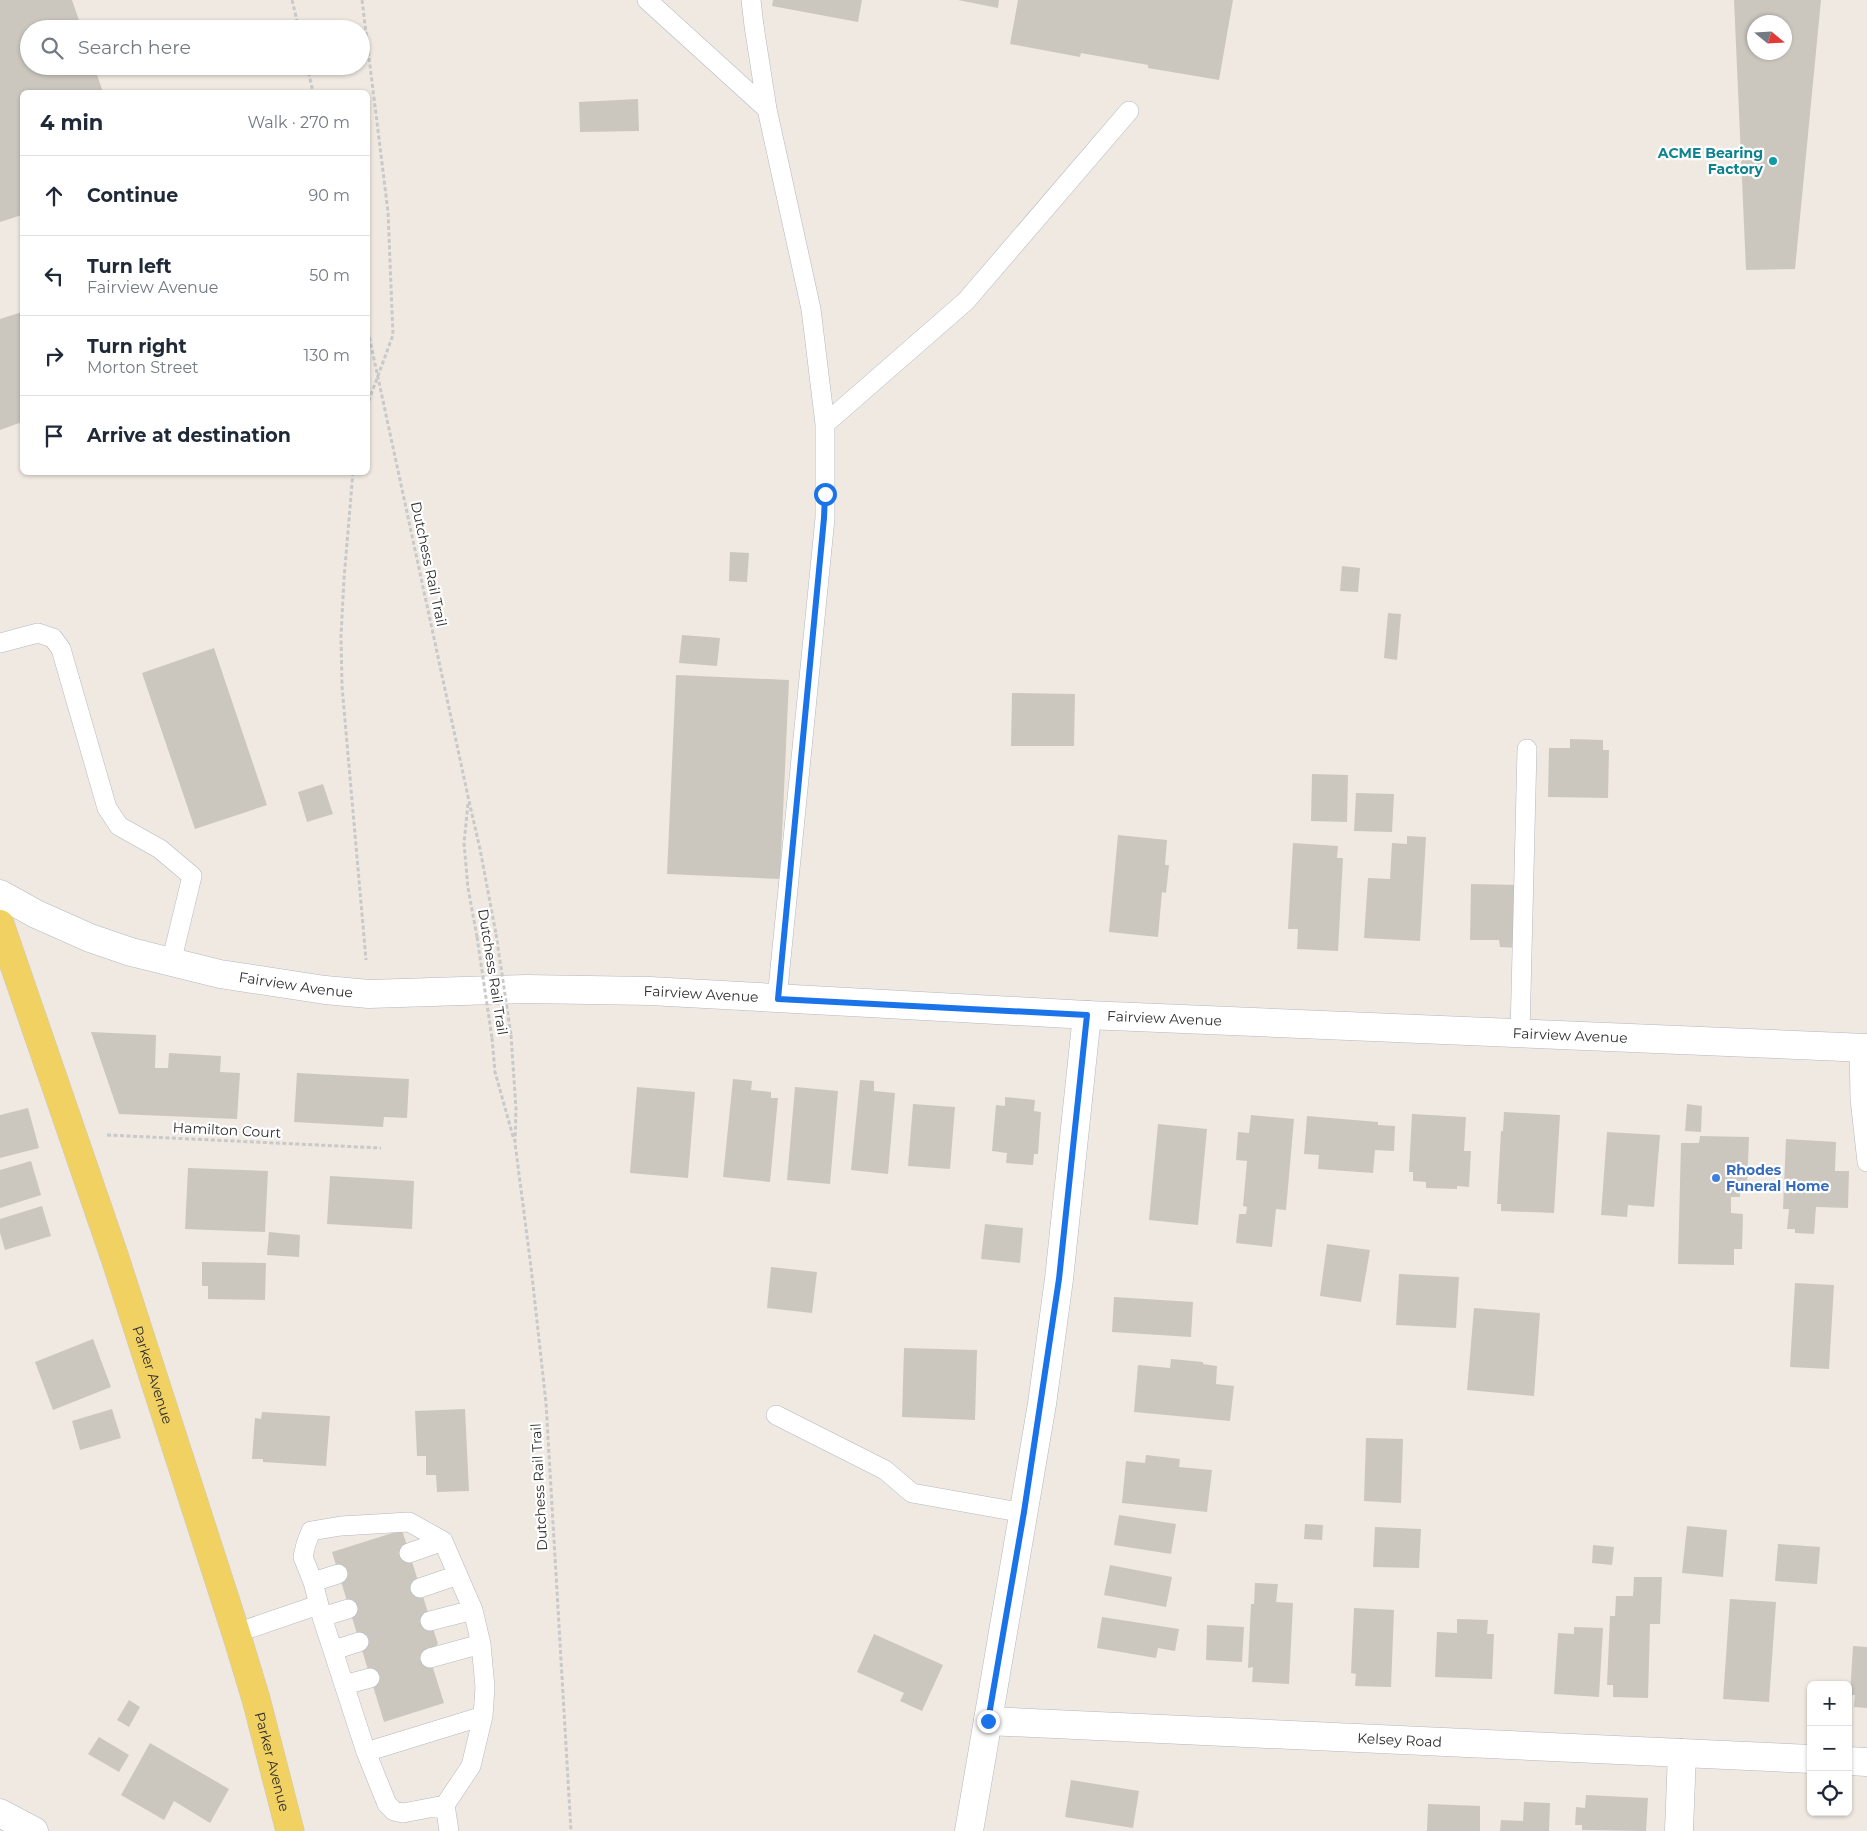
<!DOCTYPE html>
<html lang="en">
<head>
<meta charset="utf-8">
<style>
  :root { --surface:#fff; --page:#f2f2f3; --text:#1f2937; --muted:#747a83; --line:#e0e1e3 }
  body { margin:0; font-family:Montserrat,sans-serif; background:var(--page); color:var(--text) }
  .controls { position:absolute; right:15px; bottom:15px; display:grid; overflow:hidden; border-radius:8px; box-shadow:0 1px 4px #0004 }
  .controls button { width:45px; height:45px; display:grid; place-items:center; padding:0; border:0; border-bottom:1px solid var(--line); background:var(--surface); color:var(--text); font:25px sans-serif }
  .compass { position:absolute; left:1747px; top:15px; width:45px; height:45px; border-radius:50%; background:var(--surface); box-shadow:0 1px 4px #0004; rotate:108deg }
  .stop { position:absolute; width:15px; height:15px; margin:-11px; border:4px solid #1a73e8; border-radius:50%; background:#fff }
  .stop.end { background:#1a73e8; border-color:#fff; box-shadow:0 1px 5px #0008 }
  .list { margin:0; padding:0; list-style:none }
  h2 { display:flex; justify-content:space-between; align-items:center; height:65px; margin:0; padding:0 20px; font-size:21px }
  h2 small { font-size:16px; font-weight:400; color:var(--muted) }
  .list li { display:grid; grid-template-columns:32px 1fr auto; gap:15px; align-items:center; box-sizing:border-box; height:80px; padding:0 20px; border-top:1px solid var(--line) }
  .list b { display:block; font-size:19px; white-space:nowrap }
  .list p { margin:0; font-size:16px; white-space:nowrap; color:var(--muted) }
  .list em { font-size:16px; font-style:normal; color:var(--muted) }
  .icon { flex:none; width:28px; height:28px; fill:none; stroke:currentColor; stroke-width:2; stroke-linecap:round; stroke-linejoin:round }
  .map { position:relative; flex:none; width:1867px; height:1831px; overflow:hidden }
  .search { position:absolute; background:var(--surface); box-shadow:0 1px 4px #0004; left:20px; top:20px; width:350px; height:55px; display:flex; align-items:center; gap:12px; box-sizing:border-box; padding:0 18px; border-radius:28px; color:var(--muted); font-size:19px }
  .panel { position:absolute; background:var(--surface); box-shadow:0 1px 4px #0004; left:20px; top:90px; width:350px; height:385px; border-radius:8px }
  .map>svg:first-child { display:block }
</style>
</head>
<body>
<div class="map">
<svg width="1867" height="1831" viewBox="0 0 1867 1831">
  <rect width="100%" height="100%" fill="#efe9e1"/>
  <path fill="#cbc7bf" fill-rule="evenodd" d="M0,0H72L82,29H29V66H94L103,92H22V215L0,222Z
    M773,0H862L858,22L772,6Z
    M958,0H999L998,8Z
    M1018,0H1233L1219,80L1148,68V65L1081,53L1080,57L1010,44Z
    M1734,0H1821L1795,269L1746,270ZM1754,22H1784V52H1754Z
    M638,99L639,131L580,132L579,102Z
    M22,312V422L0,430V319Z
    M730,552L749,553L747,582L729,581Z
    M1342,566L1360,568L1358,592L1340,591Z
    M1388,613L1401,614L1397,660L1384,658Z
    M682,635L720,638L717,666L679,663Z
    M214,648L267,805L195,829L142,673Z
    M676,675L789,680L780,879L667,874Z
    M1012,693L1075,694L1074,746H1011Z
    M1570,739L1603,740V750H1609L1608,798L1548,797L1549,748H1570Z
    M1312,774L1348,775L1347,822L1311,821Z
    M323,784L333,814L307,822L298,792Z
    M1356,793L1394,794L1392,832L1354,831Z
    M1118,835L1167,840L1165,865H1169L1166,893L1162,892L1158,937L1109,932Z
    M1407,836L1426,837L1420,941L1364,938L1368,878L1390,879L1392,843L1407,844Z
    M1293,843L1338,846L1337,858H1343L1338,951L1297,949L1298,929H1288Z
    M1471,884L1520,885L1519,948L1500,947L1499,940H1470Z
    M91,1032L156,1035L155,1068H168L169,1053L221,1056L220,1072L240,1073L237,1119L119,1114Z
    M297,1073L409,1079L407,1118L384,1117L383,1127L294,1122Z
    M733,1079L752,1081L751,1090L771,1092V1098H778L770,1182L723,1177Z
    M860,1080L874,1081V1091L895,1093L888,1174L851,1170Z
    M637,1087L695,1092L688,1178L630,1173Z
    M795,1087L838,1091L830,1184L787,1180Z
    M1005,1097L1035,1100L1034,1111L1041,1112L1038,1154H1034L1033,1165L1006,1163L1007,1153L992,1151L996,1105L1005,1106Z
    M913,1104L955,1107L950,1169L908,1166Z
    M1687,1104L1702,1106L1701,1132L1685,1131Z
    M28,1108L39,1148L0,1158V1115Z
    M1504,1112L1560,1115L1554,1213L1501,1211V1204H1497L1501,1131H1503Z
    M1412,1114L1466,1117L1464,1151H1471L1469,1187L1457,1186V1189L1426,1188V1182L1413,1181V1172H1409Z
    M1251,1115L1294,1119L1286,1210L1276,1209L1272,1247L1236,1243L1239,1214H1246L1247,1207L1243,1206L1247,1161L1236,1160L1238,1132L1249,1133Z
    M1307,1116L1378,1122V1125L1395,1126L1394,1151L1375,1150L1373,1173L1318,1169L1319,1155L1304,1154Z
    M1158,1124L1207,1129L1198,1225L1149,1220Z
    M1607,1132L1660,1135L1654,1207L1628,1205L1627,1217L1601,1215Z
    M1700,1136L1749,1137L1747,1188H1740V1197H1731V1213L1743,1214L1742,1249H1734V1265L1678,1264L1681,1143H1699Z
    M1786,1139L1836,1142L1835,1171H1849L1848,1208L1816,1207L1814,1234L1795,1233V1229H1787L1789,1209H1783Z
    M31,1161L41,1195L0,1208V1170Z
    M188,1168L268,1171L265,1232L185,1229Z
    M330,1176L414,1181L412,1229L327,1224Z
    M42,1206L51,1236L5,1250L0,1233V1219Z
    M985,1224L1023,1228L1020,1263L981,1259Z
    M269,1232L300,1235L299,1257L267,1255Z
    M1327,1244L1370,1250L1361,1302L1320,1296Z
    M202,1262L266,1263L265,1300L208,1299V1286H202Z
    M771,1267L817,1272L812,1313L767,1308Z
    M1399,1274L1459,1277L1456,1328L1396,1325Z
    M1795,1283L1834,1285L1829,1369L1790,1367Z
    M1114,1297L1193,1302L1191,1337L1112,1332Z
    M1474,1308L1540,1313L1534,1396L1467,1390Z
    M93,1339L111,1387L53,1410L35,1362Z
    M904,1348L977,1350L975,1420L902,1417Z
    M1171,1359L1203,1362V1364L1217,1366L1216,1384L1234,1386L1230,1421L1134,1412L1138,1365L1170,1368Z
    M112,1409L121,1438L80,1450L72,1421Z
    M465,1409L469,1491L437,1492L436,1475H426V1456H417L415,1411Z
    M262,1412L330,1416L326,1466L263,1462V1459H252L255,1418L261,1419Z
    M1366,1438L1403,1439L1401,1503L1364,1501Z
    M1146,1455L1180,1459L1179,1467L1212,1470L1207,1512L1122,1503L1126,1461L1145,1463Z
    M1119,1515L1176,1524L1171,1554L1114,1545Z
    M1305,1524L1323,1525L1322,1540L1304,1539Z
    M1687,1526L1727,1530L1723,1577L1682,1573Z
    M1375,1527L1421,1529L1419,1568L1373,1567Z
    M402,1530L438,1644L428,1652L444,1703L384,1722L332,1552Z
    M1778,1544L1820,1547L1817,1584L1775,1581Z
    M1593,1545L1614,1547L1612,1565L1592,1563Z
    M1110,1565L1172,1577L1166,1607L1104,1595Z
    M1634,1577H1662L1660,1624H1650L1648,1698L1613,1697V1685H1607L1610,1616H1615L1616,1596H1633Z
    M1255,1583L1278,1584L1276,1602L1293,1603L1289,1684L1252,1682L1253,1667L1248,1668L1251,1604H1254Z
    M1730,1599L1776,1602L1769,1702L1723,1699Z
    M1354,1608L1394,1610L1391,1687L1355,1686L1356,1674L1351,1673Z
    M1102,1617L1179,1629L1175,1651L1158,1648L1156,1658L1097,1648Z
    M1457,1619L1488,1620L1487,1634H1494L1492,1679L1435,1677L1437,1632L1457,1633Z
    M1207,1625L1244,1627L1242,1662L1206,1660Z
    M1574,1627L1603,1628L1599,1697L1554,1694L1558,1633L1574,1634Z
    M874,1634L943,1665L922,1711L900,1701L904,1693L857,1672Z
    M1853,1646L1867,1647V1708L1854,1707L1855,1695H1850Z
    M129,1700L140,1707L129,1727L117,1720Z
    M99,1737L129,1755L119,1772L88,1754Z
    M150,1743L229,1789L210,1823L174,1801L164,1820L121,1795Z
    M1071,1780L1139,1791L1133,1828L1065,1817Z
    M1586,1795L1648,1798L1646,1831L1582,1830V1825H1575L1576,1807L1585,1808Z
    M1524,1802L1550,1803L1549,1831H1500L1501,1820L1523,1821Z
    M1428,1804L1480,1806V1831H1427Z"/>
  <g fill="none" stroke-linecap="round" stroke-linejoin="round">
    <g stroke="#b4b7c1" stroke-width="20">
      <path id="lane" d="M647,0L767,109
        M751,0L754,26L767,109L811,309L825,424V518L777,999
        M825,424L966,301L1129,111
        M0,643L38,633L53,638L61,649L107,808L119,826L160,849L192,876L171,963
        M1520,1034L1527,749
        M1859,1047L1860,1099L1867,1162
        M776,1415L885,1470L912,1493L1024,1513
        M409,1553L443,1541
        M313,1582L338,1574
        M420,1588L458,1575
        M322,1617L348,1609
        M430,1621L473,1610
        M236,1633L318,1605
        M334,1650L359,1642
        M430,1658L481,1644
        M344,1685L370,1678
        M366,1752L483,1716
        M445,1805L403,1813L394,1811L387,1804L366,1752L322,1617L313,1582L303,1557L306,1544L311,1531L341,1526L409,1522L443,1541L473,1610L481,1644L485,1687L483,1716L471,1766L445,1805L449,1831"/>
    </g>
    <g stroke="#b4b7c1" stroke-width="29">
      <g id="street">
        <path id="s1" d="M0,894L36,914L90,938L131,952L220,974L325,990L369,994L526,989L650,991L1087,1015L1867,1048"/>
        <path id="s2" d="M988,1721L1811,1759"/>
        <path d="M1848,1761L1867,1762"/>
        <path d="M969,1831L1042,1404L1059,1279L1087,1015"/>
        <path d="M1679,1831L1682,1753"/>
      </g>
    </g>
    <g stroke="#b4b7c1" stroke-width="29">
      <path id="secondary" d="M0,1813L34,1831"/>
    </g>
    <g stroke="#c9c9c9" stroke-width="29">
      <g id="primary">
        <path id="s3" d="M0,924L115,1258L236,1633L256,1699L290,1831"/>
      </g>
    </g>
    <path stroke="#c9c9c9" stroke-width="3" stroke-dasharray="4 2.5" stroke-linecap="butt" d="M292,0L299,29
      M362,0L388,212L393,335L368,403
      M307,66L313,92
      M368,331L469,801L480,849L496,934
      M353,472L344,579L341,636L342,686L366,960
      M468,804L464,843L468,888L477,937
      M511,1035L516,1109L515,1143L531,1267L546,1403L571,1831
      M492,1038L495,1072L514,1140
      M107,1135L381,1148"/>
    <use href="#lane" stroke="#fff" stroke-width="19"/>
    <use href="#street" stroke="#fff" stroke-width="28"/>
    <use href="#secondary" stroke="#fff" stroke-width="28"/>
    <use href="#primary" stroke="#f2d163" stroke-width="28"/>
    <path stroke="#c9c9c9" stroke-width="3" stroke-dasharray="4 2.5" stroke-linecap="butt" d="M496,934L511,1035
      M477,937L492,1038"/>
  </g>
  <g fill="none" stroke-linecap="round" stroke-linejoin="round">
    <path stroke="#1a73e8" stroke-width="6" d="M825,494L824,518L778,999L1087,1015L1059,1279L1024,1512L988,1721"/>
  </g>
  <circle fill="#0f9aa8" stroke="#fff" stroke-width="2" cx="1773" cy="161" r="5"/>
  <circle fill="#3f7fe0" stroke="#fff" stroke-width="2" cx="1716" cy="1178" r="5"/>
  <g text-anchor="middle" stroke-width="4.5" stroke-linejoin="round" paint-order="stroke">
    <g font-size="14" font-weight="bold" fill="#0d838f" stroke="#fff" text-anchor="end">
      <text x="1763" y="158">ACME Bearing<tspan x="1763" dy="16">Factory</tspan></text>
    </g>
    <g font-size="14" fill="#2e2e2e" stroke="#fff">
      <text transform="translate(429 564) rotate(78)" y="5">Dutchess Rail Trail</text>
      <text transform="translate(493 972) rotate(81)" y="5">Dutchess Rail Trail</text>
      <text dy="5" stroke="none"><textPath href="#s1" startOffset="312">Fairview Avenue</textPath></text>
      <text dy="5" stroke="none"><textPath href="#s1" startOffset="718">Fairview Avenue</textPath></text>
      <text dy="5" stroke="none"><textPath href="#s1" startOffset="1182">Fairview Avenue</textPath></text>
      <text dy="5" stroke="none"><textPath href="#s1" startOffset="1588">Fairview Avenue</textPath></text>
      <text transform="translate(227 1130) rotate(3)" y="5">Hamilton Court</text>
      <text dy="5" stroke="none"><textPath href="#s3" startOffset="476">Parker Avenue</textPath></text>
      <text transform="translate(539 1487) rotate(-93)" y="5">Dutchess Rail Trail</text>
      <text dy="5" stroke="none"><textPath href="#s2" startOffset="412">Kelsey Road</textPath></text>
      <text dy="5" stroke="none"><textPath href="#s3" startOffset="881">Parker Avenue</textPath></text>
    </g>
    <g font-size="14" font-weight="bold" fill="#366cbe" stroke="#fff" text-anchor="start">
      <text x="1726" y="1175">Rhodes<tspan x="1726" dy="16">Funeral Home</tspan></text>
    </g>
  </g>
</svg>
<div class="controls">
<button>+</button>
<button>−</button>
<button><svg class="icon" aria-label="locate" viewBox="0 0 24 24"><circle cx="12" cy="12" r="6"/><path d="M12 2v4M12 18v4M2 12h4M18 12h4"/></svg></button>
</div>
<svg class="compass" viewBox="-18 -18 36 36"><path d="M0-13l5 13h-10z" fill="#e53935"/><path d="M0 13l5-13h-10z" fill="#747a83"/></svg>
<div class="stop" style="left:825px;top:494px"></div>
<div class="stop end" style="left:988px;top:1721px"></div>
<div class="search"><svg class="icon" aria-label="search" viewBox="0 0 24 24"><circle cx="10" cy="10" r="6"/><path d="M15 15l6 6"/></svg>Search here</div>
<section class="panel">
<h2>4 min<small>Walk · 270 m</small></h2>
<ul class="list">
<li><svg class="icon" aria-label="ahead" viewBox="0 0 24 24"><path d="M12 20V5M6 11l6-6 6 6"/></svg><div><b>Continue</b></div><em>90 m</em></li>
<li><svg class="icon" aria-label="left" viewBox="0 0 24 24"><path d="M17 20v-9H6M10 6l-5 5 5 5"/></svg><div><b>Turn left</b><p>Fairview Avenue</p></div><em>50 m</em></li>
<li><svg class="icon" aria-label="right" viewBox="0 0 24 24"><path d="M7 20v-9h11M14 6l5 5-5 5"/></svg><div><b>Turn right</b><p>Morton Street</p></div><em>130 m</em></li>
<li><svg class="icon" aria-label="arrive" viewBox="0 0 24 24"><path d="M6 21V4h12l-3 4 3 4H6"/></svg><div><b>Arrive at destination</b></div></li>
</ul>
</section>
</div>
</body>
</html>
